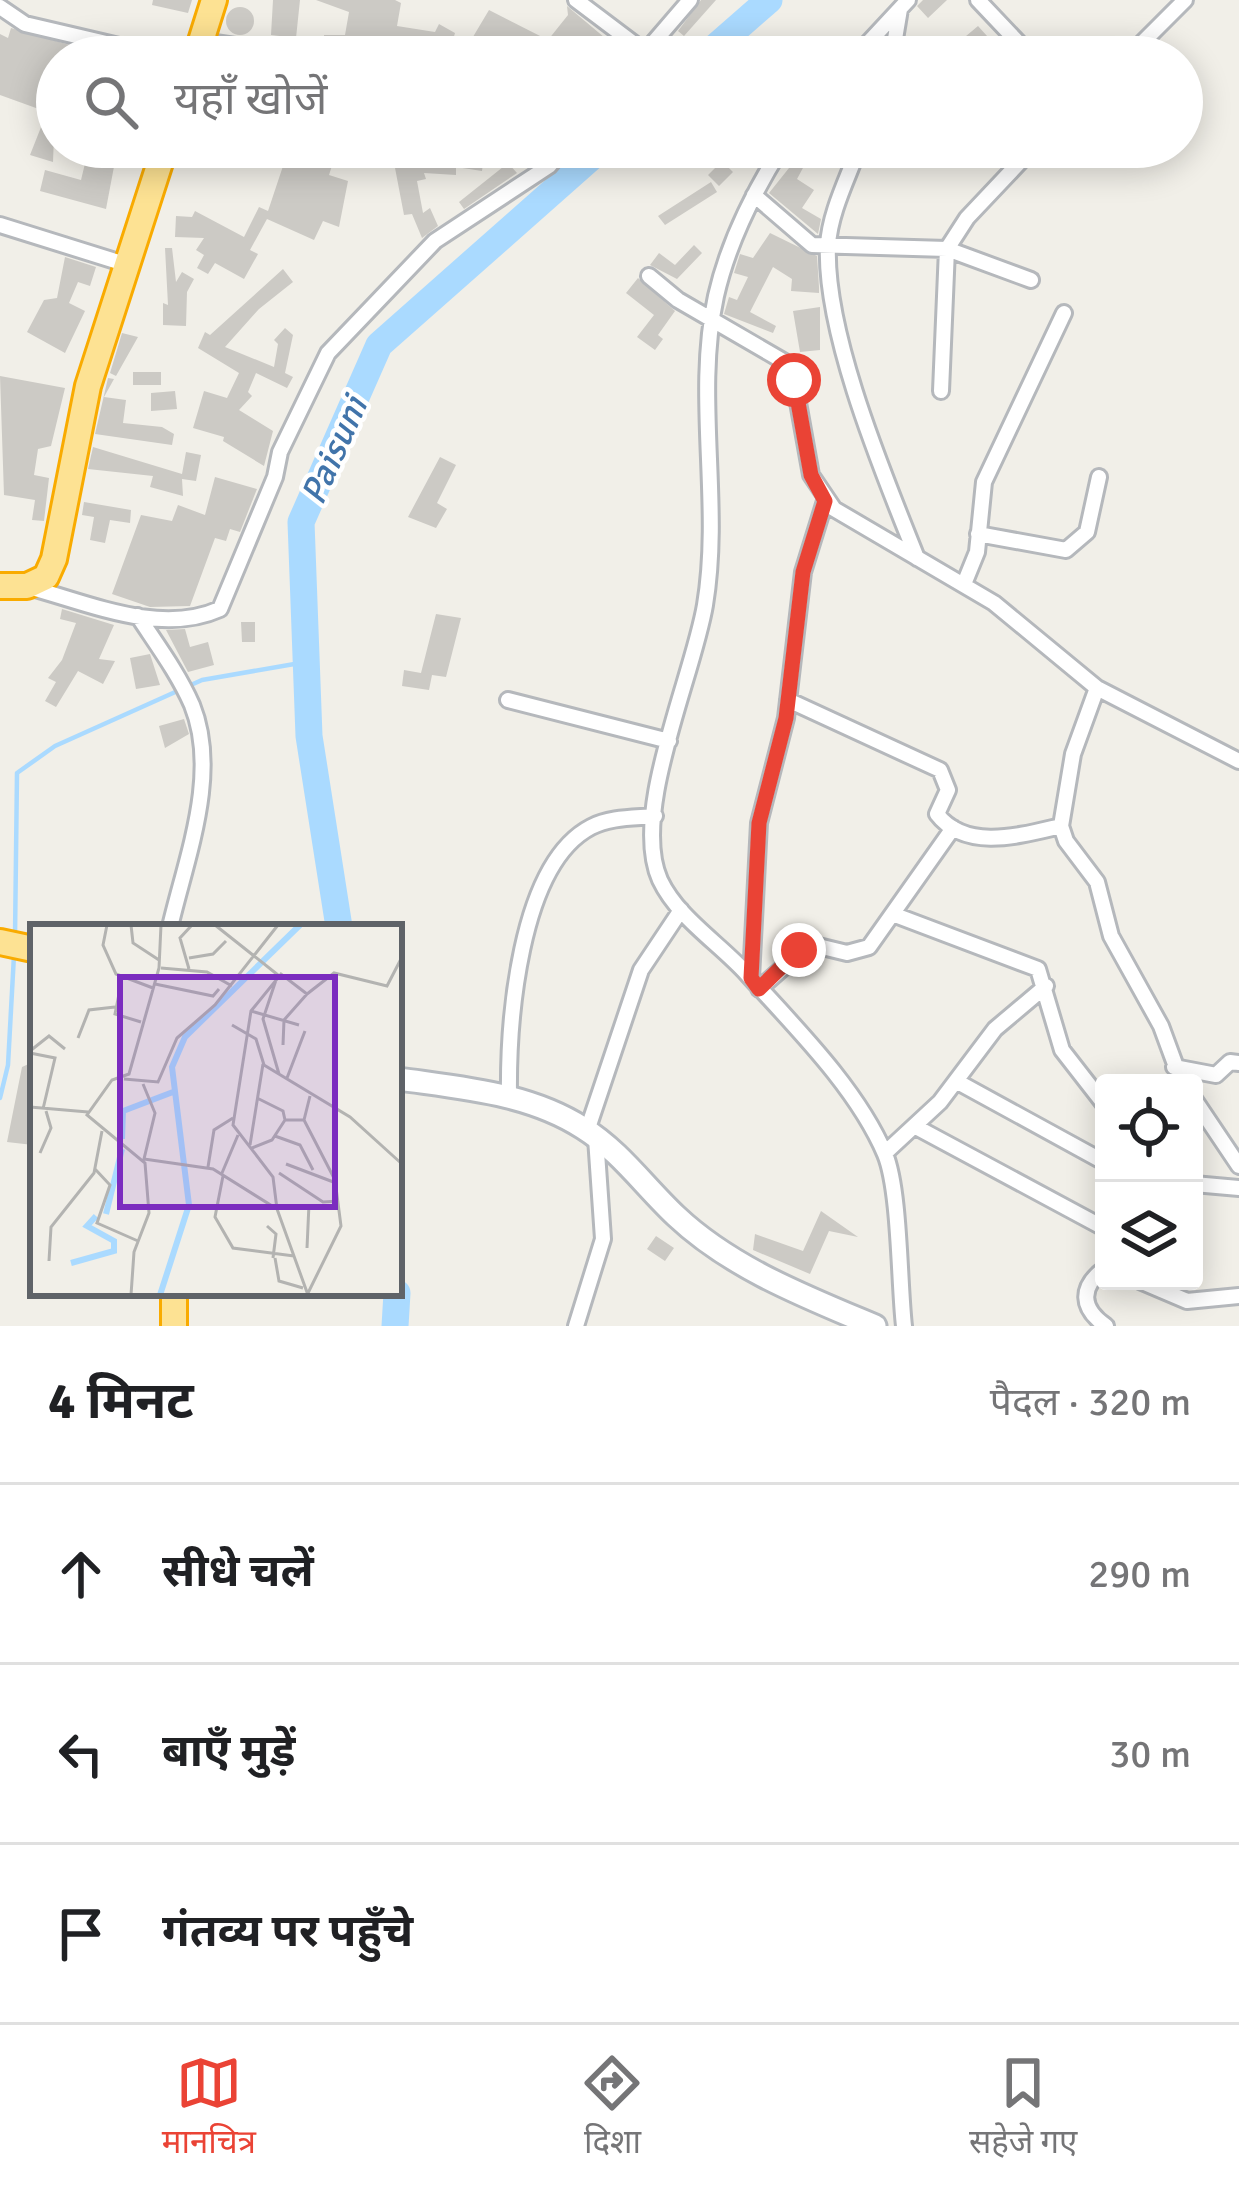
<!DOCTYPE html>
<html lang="hi">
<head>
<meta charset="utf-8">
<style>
  :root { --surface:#fff; --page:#f6f6f6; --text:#202124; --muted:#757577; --line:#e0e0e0; --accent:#ea4335 }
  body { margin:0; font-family:Signika,"Noto Sans Devanagari",sans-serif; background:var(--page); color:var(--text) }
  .controls { position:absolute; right:36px; bottom:36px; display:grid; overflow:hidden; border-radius:12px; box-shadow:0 6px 30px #0003 }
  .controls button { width:108px; height:108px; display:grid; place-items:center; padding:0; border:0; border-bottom:3px solid var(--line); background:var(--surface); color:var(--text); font:60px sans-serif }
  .stop { position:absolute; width:36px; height:36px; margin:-27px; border:9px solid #ea4335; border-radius:50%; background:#fff }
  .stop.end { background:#ea4335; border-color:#fff; box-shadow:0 3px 12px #0008 }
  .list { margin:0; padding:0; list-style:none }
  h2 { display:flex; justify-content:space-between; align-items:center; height:156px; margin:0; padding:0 48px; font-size:51px }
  h2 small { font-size:39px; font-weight:400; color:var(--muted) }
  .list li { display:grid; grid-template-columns:78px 1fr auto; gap:36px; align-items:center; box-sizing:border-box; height:180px; padding:0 48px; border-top:3px solid var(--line) }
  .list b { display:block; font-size:45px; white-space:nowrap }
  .list em { font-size:39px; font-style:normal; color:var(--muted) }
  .icon { flex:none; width:66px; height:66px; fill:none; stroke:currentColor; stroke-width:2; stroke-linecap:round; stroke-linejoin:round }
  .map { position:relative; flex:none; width:1239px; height:1326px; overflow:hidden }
  .search { position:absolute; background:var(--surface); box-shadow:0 6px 30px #0003; left:36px; right:36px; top:36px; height:132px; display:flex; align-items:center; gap:30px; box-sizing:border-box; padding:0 42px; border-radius:66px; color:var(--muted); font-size:45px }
  .sheet { height:696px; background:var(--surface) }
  nav { display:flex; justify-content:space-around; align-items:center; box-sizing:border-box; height:168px; border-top:3px solid var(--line); background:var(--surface); font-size:33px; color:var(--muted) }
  nav a { display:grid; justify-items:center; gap:6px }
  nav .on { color:var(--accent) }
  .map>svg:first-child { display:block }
</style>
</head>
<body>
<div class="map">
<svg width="1239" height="1326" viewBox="0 0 1239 1326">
  <rect width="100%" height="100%" fill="#f1efe8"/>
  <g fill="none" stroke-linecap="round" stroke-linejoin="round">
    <path stroke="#aadaff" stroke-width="4.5" d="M15,937L17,773L55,746L202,680L306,662
      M0,1098L8,1065L14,955"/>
    <path stroke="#aadaff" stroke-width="27" d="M704,57L769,0
      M339,927L309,736L301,522L379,345L603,147
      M395,1326L397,1293"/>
  </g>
  <path fill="#cccac5" d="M153,0H192L188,13L152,5Z
    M273,0H300L296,38L271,35Z
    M316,0H395L401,3L397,26L435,32L439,24L455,33L448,57H372L373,52L336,47L324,50V35H345L349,12Z
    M701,0H716L684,36L678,31Z
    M923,0H947L928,18L917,6Z
    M567,6L617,48L608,57H553L542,50L539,57H461L489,10L548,40L568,15Z
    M226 21a14 14 0 1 1 28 0a14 14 0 1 1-28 0Z
    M978,26L1006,57H941Z
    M11,28L87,50L85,57H57L53,162L30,155L47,112L0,95V34L8,38Z
    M89,147H138L135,160L116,156L106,209L40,191L45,170L81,180Z
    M304,147H338L329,175L348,181L339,227L323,221L314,240L267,219L250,250L258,254L244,279L215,263L208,274L197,268L204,255L196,250L204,238L175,237L176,216L192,217L195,211L244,237L259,207L268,211L287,154L300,160Z
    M391,147H485L482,171L456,167V175L424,173L426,179L417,181L423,213L430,208L438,226L422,238L412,214L404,215Z
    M795,148L810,155L797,179L814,190L802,208L821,219L818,234L769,193L789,168Z
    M722,161L733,172L719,186L708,175Z
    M508,163L517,173L464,209L459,202Z
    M711,182L717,192L665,225L658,216Z
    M770,233L817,256L819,287V293L791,291L792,279L773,267L750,312L776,326L773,333L724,314L729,297L737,300L748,277L734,273L740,254L753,258Z
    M694,245L702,253L677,279L650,265L659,253L675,265Z
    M165,248H172L176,282L182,272L194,279L187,292L186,326L163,325V303L168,305Z
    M65,257L96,267L90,286L78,282L69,303L85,311L65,353L27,332L44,300L57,298Z
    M283,269L293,282L259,309L225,347L274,367L278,344L274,340L285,328L293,335L285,373L293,377L287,388L256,373L248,392L252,396L239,410L273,431L264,466L223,441L224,437L193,428L204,391L227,398L239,373L198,348L205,332L210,335Z
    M638,278L675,311L658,335L663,339L655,350L637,337L654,315L626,293Z
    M820,307V350L800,352L793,311Z
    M122,333L138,337L116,376L110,373Z
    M133,372H161V385H133Z
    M0,376L65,388L51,446L38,449L34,475L49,478L44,521L32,520L35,500L4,495Z
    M108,378L114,379L104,397L126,400L123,423L162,427L174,434L172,445L95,434Z
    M175,391L177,409L151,411V393Z
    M93,447L182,474L186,452L201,455L196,481L182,479L183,496L150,487L153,476L88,469Z
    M440,457L456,465L437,503L447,509L436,528L408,517Z
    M215,477L257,489L240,532L230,529L226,541L215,538L190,606L150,607L112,594L141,515L172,521L178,505L205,515Z
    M84,502L131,510L130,523L110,520L105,543L90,540L94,517L82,515Z
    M62,609L114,625L99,659L115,661L103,684L78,671L56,707L45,701L56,682L48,678L62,660L76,623L60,619Z
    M436,614L461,618L446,677L432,675L429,690L402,686L404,670L421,673Z
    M241,622H255V642H242Z
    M185,629L190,647L208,642L214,665L188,672L166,630Z
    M150,654L160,685L136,689L130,658Z
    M184,719L189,734L165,748L159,726Z
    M33,1062V1145L7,1142L22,1067Z
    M821,1211L858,1237L829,1231L810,1274L753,1250L755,1234L803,1251Z
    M656,1236L674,1248L665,1261L647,1249Z"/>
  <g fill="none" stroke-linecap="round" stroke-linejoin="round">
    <g stroke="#b5b8bc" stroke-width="20">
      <path id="street" d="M576,0L645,52
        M978,0L1032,57
        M0,7L25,24L166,57
        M202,41L308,57
        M641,57L690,0
        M855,57L908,0
        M892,57L900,9
        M1128,57L1185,0
        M782,147C753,193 728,243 716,296C694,397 722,503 705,605C693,677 630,813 660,880C678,918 719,943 747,974C794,1026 857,1088 885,1154C900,1190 899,1283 904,1326
        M859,147C848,178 830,212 828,245C824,333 884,475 917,558
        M754,195L812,245L947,249L1031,280
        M0,225L125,264
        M649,276L678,300L783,361L794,380L811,475L834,509L994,603L1097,688L1239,761
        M941,391L947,249L967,218L1034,147
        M978,534L1066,550L1087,532L1099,477
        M964,584L977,552L984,482L1064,313
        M28,587C89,603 160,636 220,609L275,477L280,452L328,353L435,241L549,166L565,147
        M138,616C157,645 178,673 192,705C220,774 186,858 170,927
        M1097,688L1073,754L1061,826L1066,841L1097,882L1111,936L1161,1026L1182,1083
        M508,700L669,741
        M788,700L940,770L948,790L937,814C966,852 1022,835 1061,826
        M895,915L1038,969L1062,1050L1104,1104
        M751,978L759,823L786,718L803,572L825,501
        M759,989L810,944L847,953L869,947L953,828
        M1174,1067L1216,1075L1230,1062L1239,1063
        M956,1081L1104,1162
        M509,1097C508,1025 518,865 591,827C610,817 634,818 655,816
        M1194,1099L1239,1166
        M916,1127L1104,1228
        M587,1131L641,970L681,910
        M885,1153L940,1102L995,1029L1046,986
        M1194,1184L1239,1188
        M1104,1269C1080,1287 1080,1308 1106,1326
        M1140,1281L1187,1301L1239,1296
        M576,1326L603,1239L596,1138"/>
    </g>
    <g stroke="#b6babf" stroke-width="27">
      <path id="secondary" d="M399,1079C461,1088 529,1093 583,1128C620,1151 645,1187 676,1216C731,1268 806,1297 875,1326"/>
    </g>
    <g stroke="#f9ab00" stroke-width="30">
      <path id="highway" d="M196,57L214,0
        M0,586H27L46,577L54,559L88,386L165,147
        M0,942L33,949
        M174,1293V1326"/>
    </g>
    <use href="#street" stroke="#fff" stroke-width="14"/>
    <use href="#secondary" stroke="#fff" stroke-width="21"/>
    <use href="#highway" stroke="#fde293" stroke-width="24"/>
  </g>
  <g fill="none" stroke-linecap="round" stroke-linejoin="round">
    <path stroke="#ea4335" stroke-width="15" d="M794,380L811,475L825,501L803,572L786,718L759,823L751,978L759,989L799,950"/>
  </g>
  <g text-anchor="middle" stroke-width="9" stroke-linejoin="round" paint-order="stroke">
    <g font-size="36" font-style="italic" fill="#4174aa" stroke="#fff">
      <text transform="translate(333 450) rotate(-66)" y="13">Paisuni</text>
    </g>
  </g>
  <g transform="translate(30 924)">
    <rect width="372" height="372" fill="#f1efe8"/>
    <path fill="none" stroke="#aadaff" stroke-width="6" d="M92,215L93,187L143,168M76,290L92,225M41,339L84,327V317L57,302L66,292M130,371L159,281L142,143L155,113L270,1"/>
    <path fill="none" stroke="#b3b3b1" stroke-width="3" d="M77,1L73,21L86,50L123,64M101,1L103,19L129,36M185,1L248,51M159,34L183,30L196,17M131,44L177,48L202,62M159,45L150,14L162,1M246,56L233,95L249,150M125,60L183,72L189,65M89,70L85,90L111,98M221,87L269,101M202,101L226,115L234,141L320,193L372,240M48,114L59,86L85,83M253,121L254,96L277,70M0,127L19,112L35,125M0,129L25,134L13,185M257,154L275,107M94,155L128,158L147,114L185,81L248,1M113,160L125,189L114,235L183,245L247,285L278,371M227,174L253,187L255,196H274M0,183L58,188M245,212L270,221L283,246M220,221L233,140M222,224L242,216L255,196M10,229L21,204L16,187M256,240L306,259M178,243L184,206L203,194M65,245L80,261L67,299L108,317M192,249L208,211M249,249L293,278L309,277M193,252L185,293L203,324L264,332M247,285L243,253L203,201L221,87L251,50L277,70L304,49L357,62L372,33M237,302L246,310L243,334M277,324L279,280M245,334L249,357L273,364M19,337L21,303L64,249L72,207M278,369L311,302L305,256L274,196L280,172M101,371L104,328L119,289L115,239L57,191L82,156L99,150L129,44L131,1"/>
    <path fill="#7b2cbf" fill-opacity="0.15" stroke="#7b2cbf" stroke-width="6" d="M90,53H305V283H90Z"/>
    <rect width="372" height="372" fill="none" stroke="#5f6368" stroke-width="6"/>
  </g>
</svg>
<div class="controls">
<button><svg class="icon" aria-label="locate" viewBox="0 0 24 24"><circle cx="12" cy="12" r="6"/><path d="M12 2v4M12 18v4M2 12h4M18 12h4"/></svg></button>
<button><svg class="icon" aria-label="layers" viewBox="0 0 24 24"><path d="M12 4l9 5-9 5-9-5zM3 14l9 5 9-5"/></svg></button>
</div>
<div class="stop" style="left:794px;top:380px"></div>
<div class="stop end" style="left:799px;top:950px"></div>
<div class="search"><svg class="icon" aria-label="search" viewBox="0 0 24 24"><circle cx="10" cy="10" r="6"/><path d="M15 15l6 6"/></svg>यहाँ खोजें</div>
</div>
<section class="sheet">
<h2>4 मिनट<small>पैदल · 320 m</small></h2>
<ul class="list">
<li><svg class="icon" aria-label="ahead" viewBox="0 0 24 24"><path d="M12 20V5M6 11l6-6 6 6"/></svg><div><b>सीधे चलें</b></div><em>290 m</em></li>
<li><svg class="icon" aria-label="left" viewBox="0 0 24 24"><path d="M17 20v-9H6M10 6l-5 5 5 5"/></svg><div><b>बाएँ मुड़ें</b></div><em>30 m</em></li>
<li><svg class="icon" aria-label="arrive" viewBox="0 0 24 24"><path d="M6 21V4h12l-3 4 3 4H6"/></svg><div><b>गंतव्य पर पहुँचे</b></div></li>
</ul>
</section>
<nav>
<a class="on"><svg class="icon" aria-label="map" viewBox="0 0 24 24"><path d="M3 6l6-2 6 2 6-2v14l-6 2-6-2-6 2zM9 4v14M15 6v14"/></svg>मानचित्र</a>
<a><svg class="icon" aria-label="directions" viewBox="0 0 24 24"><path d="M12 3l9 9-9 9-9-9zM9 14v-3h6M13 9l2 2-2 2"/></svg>दिशा</a>
<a><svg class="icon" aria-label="saved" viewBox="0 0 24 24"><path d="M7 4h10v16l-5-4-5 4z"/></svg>सहेजे गए</a>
</nav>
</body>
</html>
